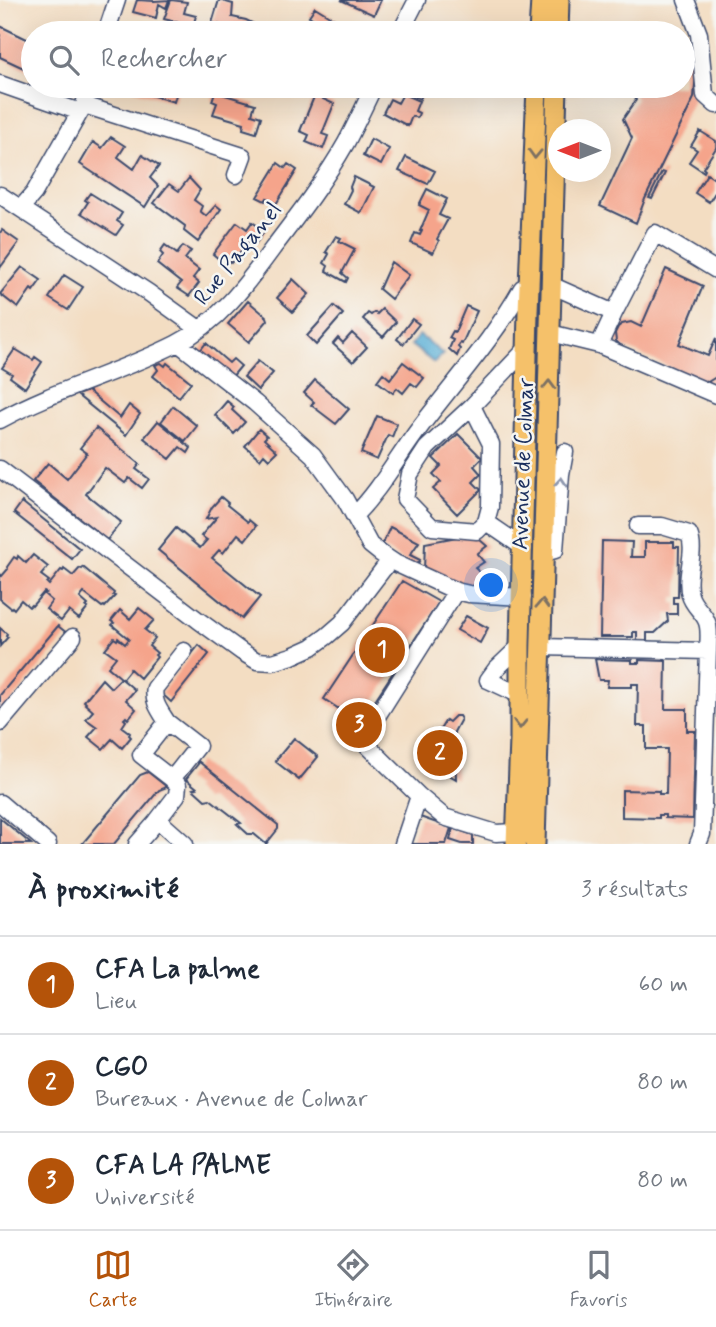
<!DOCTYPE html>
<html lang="fr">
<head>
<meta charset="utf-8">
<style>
  :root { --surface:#fff; --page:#f6f6f7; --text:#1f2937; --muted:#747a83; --line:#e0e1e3; --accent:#b45309 }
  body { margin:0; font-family:Mynerve,sans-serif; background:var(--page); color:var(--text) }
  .compass { position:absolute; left:548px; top:119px; width:63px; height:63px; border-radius:50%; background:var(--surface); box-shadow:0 7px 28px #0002; rotate:270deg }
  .you { position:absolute; left:492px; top:586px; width:24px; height:24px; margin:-18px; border:5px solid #fff; border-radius:50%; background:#1a73e8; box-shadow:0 0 0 10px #1a73e833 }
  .badge { display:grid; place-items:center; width:46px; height:46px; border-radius:50%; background:var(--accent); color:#fff; font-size:23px; font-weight:700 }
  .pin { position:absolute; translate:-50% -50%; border:4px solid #fff; box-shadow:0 2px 7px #0006 }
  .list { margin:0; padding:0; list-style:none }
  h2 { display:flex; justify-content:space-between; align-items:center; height:91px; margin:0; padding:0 28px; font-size:30px }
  h2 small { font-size:23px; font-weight:400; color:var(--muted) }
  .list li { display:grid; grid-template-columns:46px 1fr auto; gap:21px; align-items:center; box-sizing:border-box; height:98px; padding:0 28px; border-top:2px solid var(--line) }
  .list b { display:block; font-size:26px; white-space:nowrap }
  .list p { margin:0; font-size:23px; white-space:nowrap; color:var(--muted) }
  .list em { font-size:23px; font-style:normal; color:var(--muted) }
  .icon { flex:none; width:38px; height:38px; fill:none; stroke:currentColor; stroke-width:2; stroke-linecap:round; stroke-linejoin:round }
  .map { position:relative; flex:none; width:716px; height:844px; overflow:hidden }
  .search { position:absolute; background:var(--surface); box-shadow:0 7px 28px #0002; left:21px; right:21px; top:21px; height:77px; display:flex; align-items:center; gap:18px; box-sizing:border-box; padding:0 24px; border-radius:38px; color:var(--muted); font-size:26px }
  .sheet { height:385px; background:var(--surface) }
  nav { display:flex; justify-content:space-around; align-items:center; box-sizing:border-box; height:98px; border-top:2px solid var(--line); background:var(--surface); font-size:19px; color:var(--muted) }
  nav a { display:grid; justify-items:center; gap:4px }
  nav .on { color:var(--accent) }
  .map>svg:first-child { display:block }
</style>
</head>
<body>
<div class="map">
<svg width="716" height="844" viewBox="0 0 716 844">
  <rect width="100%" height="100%" fill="#f6f6f2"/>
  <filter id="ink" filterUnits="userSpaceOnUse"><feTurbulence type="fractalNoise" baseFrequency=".0143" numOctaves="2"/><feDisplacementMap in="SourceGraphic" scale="14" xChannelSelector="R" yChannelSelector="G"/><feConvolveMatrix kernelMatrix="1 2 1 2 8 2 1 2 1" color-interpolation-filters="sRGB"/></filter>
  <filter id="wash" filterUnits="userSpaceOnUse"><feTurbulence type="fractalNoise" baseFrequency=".00686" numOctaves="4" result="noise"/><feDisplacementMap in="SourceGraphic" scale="28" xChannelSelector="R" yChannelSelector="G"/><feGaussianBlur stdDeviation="1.57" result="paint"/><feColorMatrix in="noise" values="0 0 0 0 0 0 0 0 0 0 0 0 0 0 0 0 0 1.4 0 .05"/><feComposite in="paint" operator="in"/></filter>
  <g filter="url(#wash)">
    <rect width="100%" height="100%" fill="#f3ddc2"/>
    <path fill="#59aed5" stroke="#3a6e9a" stroke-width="2" d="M419,335L443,354L434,363L411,345Z"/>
    <g id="blocks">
      <path fill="#f5a48b" d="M137,0L154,1L169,0L166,8L159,4L156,18L133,12Z
        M171,0L187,2L184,13L196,16L191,32L177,30L180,23L164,19Z
        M219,0L233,4L232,17L246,20L272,33L277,27L292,33H239L240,30L212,23Z
        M341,0H381L374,15Z
        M315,7L357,33H336L309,16Z
        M195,23L212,27L210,33H192Z
        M0,26L33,42V71L32,72L0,57Z
        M129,26L146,33L147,26L165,31L164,33H127Z
        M683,31L696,69L694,98L645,199L636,223L600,206L632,138L623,119L636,100L631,86H683Z
        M134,86H172L171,89L177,91L174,102L133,90Z
        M392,86H427L420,99Z
        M215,92L255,104L252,114L261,117L256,133L243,129L244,123L213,114L217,103L212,101Z
        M316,92L324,96L323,99L334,104L322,134L328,136L323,149L306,142L309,135L300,131Z
        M403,94L419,101L415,111L419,113L417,118L412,116L408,126L383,113L390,99L398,103Z
        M700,131L716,141V148L703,168L705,170L704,172L689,162L697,150L691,146Z
        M111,137L125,146L118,157L134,169L142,155L159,166L150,178L158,186L145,207L80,164L93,142L102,148Z
        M371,139L389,149L381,165L363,156Z
        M406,157L435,171L428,184L399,171Z
        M278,163L285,168L288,164L297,170L276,204L267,198L265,201L257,197Z
        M662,172L665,173L652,199L649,198Z
        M707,174L716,180V191L709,202L695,193Z
        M354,177L374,187L361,213L344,204L351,190L350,187Z
        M189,178L200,190L194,200L202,206L200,211L206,216L216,205L221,209L198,242L184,231L185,226L154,203L169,184L179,191Z
        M427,189L447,199L439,215L448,219L437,239L439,241L433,253L411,243L415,233L420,235L422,231H420L429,210L419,205Z
        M90,193L122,213L117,221L123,225L116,235L81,213L88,202L85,200Z
        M237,222L247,229L252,222L265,231L256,243L251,239L231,263L223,257L220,260L213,254Z
        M2,230L19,242L0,268V233Z
        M336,236L341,238L339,241L355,249L342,273L348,278L346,282L326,271L328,266L324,263L329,254L326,252Z
        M165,245L177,254L183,246L191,251L185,259L199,270L193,278L199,283L189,296L177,288L181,283L157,264L163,255L160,252Z
        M391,262L409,275L391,299L379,289Z
        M22,267L41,280L33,291L31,289L18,308L0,294Z
        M666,269L703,286L679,344L708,356L716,338V377L706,383L621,346L616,341L615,333L618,327L622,324L631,322L641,327Z
        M64,275L83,287L68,310L49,298Z
        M293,279L309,294L293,312L277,298Z
        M248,301L267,317L268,320L249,342L228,324Z
        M334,306L343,314L316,345L307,336Z
        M466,306L477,311L462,344L460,343L458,347L460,349L457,356L449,349L453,340L449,338L453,331L455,332Z
        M382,309L396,322L383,337L363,319L368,313L371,315L375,312L377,314Z
        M412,319L419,324L403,344L397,339Z
        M352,333L367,347L353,362L333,344L338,338L343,343Z
        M206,343L229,363L233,359L241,366L231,378L199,352Z
        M15,349L33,360L35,357L42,362L25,388L10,377L12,374L2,368Z
        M258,361L273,373L258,390L244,377Z
        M403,362L424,378L417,387L411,383L403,393L397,388L393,393L377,381L383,373L390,379Z
        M161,363L165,366L167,363L191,382L179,397L153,376L158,370L155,365Z
        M315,380L349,409L336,424L311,405L314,402L304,393Z
        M88,391L120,418L129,405L140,414L126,435L77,395Z
        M227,401L234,407L232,410L245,422L234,434L215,415Z
        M173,406L197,426L185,441L161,422Z
        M377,416L397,424L392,437L388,435L377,460L361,453Z
        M158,421L191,448L188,453L180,447L170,459L144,438Z
        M96,428L140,464L136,469L149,479L142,488L129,478L125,483L105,468L86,494L121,522L107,540L33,481L48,463L67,479L87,453L80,448Z
        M259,429L267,436L264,439L277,451L269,459L264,454L260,459L245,446Z
        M458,434L482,458L474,466L481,474L473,482L481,490L457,514L433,489L441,482L433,474L441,466L433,458Z
        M221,497L228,503L227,505L248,522L249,520L256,526L245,540L238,534L223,553L219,550L212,558L260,597L242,619L158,550L176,528L200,548L207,540L201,536L217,517L206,519L212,507Z
        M22,502L80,549L72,559L14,513Z
        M390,527L419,542L410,555L420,560L415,568L381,547Z
        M473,534L487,546L477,554L484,562L475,568L484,576L470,589L424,570L425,543Z
        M602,541L632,542L631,557H645V542H674V547H679L678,597H673V603H677V614H667L668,621L655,633H647V642H637V632H633V637H600Z
        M33,555L48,567L41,575L49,581L47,583L49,585L61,570L63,571L64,569L73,576L80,568L82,569L83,567L114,593L113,595L115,596L105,607L104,606L102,607L84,593L80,598L88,605L86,607L88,608L79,619L69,611L61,621L46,609L52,601L44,594L46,593L44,592L32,606L31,605L29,607L21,600L14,609L12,607L11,608L0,599V574L2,576L8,569L7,567L14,557L17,559L18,556L26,563Z
        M402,581L439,602L360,723L324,699Z
        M139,608L154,620L145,630L155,638L149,646L157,653L155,655L157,657L140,678L130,669L122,679L135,690L126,700L136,709L128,719L126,717L124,719L126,721L122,727L130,733L129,735L131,737L122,748L112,739L103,749L88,737L97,727L86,719L93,711L85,704L86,703L84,701L102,679L111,688L121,678L108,667L116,657L105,649L114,638L117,640L118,638L125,644L129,639L112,625L114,623L111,621L120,610L130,619Z
        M466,616L488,628L480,643L457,630Z
        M58,626L68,634L0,715V695Z
        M0,628L7,634L6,636L8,637L0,646Z
        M199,645L209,654L171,702L161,693Z
        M595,659L632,660V663H639V660L666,661L665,709H687V731H695L693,819L665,818V815H659V818L622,817V790L659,791V794H666L667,749H646V726H637L638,684H632V687H607L608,680H599Z
        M455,716H459L461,719L454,732L456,779L422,759L446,720L449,722Z
        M294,738L318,757L299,780L275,761Z
        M198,761L278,825V829L266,844L254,834H248L237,824L241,823L210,799L205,800L193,789L197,788L186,779L198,764Z
        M148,772L167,787L159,790L114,844H82L140,775Z
        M420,817L451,828L446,844H410Z
        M0,818L6,823L31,844H0Z
        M453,828L473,835V844H462L450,840Z"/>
    </g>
  </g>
  <g filter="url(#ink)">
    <use href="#blocks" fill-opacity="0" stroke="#3b496d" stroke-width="2"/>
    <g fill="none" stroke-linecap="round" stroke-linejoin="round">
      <g stroke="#3b496d" stroke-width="19">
        <path id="minor" d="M686,0L699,34L705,95L716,105
          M106,33L117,0
          M400,33L417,0
          M0,84L80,112
          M84,105L243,156L236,175
          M0,195L149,293L199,329
          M21,208L34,193L84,105L89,86
          M551,285L614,313L655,233L716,270
          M550,333L599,345L716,395
          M178,343L255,403L313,455L345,499L370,545L380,553L395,563L456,591L469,594L523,597
          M599,345L614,313
          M472,406L491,444L490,507L486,522L477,531L432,527L405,499L410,474L427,448L472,406L528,347
          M0,420C56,389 119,373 176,344C218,323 246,285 273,248C299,214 325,180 346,143C356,124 365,105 374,86
          M0,469L198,620L242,652L257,661L273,662L292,656L312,647L327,636L342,623L390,560
          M354,516C381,489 398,456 421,426C455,381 494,338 522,288
          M486,522L524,548
          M638,526H662L689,534C697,552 684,576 690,595C692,604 701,611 705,618C711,627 708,642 708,651
          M544,553L555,550L561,474L565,452
          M456,591L364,737L367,745L419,796L444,817L496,833L516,832
          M520,646L496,669L488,680L520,695
          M541,647L708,651L702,834L698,844
          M167,722C160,711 152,701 155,688L184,651
          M0,723L73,637
          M0,803L48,844
          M157,821L177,795L178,785L172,779L198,746L167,722L141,755L172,779
          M137,844L158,820L185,844
          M403,844L419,796"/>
      </g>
      <g stroke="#3b496d" stroke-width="23">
        <path id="major" d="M539,33L541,0
          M558,33L559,0
          M516,844L520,740V646L528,311L537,86
          M535,844L557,86"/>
      </g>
      <use href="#minor" stroke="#fff" stroke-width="16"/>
      <use href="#major" stroke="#f5c16b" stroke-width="19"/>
    </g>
    <defs><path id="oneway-chevron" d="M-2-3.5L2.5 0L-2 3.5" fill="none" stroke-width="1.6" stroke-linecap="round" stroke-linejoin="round" transform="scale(1.75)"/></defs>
    <g stroke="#7d7164">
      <use href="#oneway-chevron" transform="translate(535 154) rotate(92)"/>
      <use href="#oneway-chevron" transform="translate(549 385) rotate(-89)"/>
      <use href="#oneway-chevron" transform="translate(542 604) rotate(-88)"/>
      <use href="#oneway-chevron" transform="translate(520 724) rotate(91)"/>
    </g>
    <use stroke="#8d97ae" href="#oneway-chevron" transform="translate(561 482) rotate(-85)"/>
  </g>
  <g text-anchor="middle" stroke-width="5" stroke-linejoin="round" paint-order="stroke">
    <g font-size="23" fill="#1b2f5e" stroke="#f6f6f2">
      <text transform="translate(237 253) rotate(-51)" y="8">Rue Paganel</text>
      <text transform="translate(522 464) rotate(-88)" y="8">Avenue de Colmar</text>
    </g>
  </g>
</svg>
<svg class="compass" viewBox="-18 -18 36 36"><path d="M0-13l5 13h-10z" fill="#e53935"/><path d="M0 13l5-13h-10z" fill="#747a83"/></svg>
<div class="you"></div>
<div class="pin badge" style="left:382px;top:650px">1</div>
<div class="pin badge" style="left:440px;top:753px">2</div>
<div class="pin badge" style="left:359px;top:725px">3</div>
<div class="search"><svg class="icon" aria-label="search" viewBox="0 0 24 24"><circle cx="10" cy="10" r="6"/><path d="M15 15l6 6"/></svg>Rechercher</div>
</div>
<section class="sheet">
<h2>À proximité<small>3 résultats</small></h2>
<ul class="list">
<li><span class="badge">1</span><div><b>CFA La palme</b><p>Lieu</p></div><em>60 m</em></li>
<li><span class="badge">2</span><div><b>CGO</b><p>Bureaux · Avenue de Colmar</p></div><em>80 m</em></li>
<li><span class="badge">3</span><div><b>CFA LA PALME</b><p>Université</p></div><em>80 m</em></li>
</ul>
</section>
<nav>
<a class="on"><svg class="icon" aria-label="map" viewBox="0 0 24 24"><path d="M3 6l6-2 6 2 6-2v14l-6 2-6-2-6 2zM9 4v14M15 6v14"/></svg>Carte</a>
<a><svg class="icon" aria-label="directions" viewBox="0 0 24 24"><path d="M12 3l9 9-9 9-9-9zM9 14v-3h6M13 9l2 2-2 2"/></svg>Itinéraire</a>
<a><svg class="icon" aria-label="saved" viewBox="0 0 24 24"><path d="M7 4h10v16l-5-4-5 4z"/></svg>Favoris</a>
</nav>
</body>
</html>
